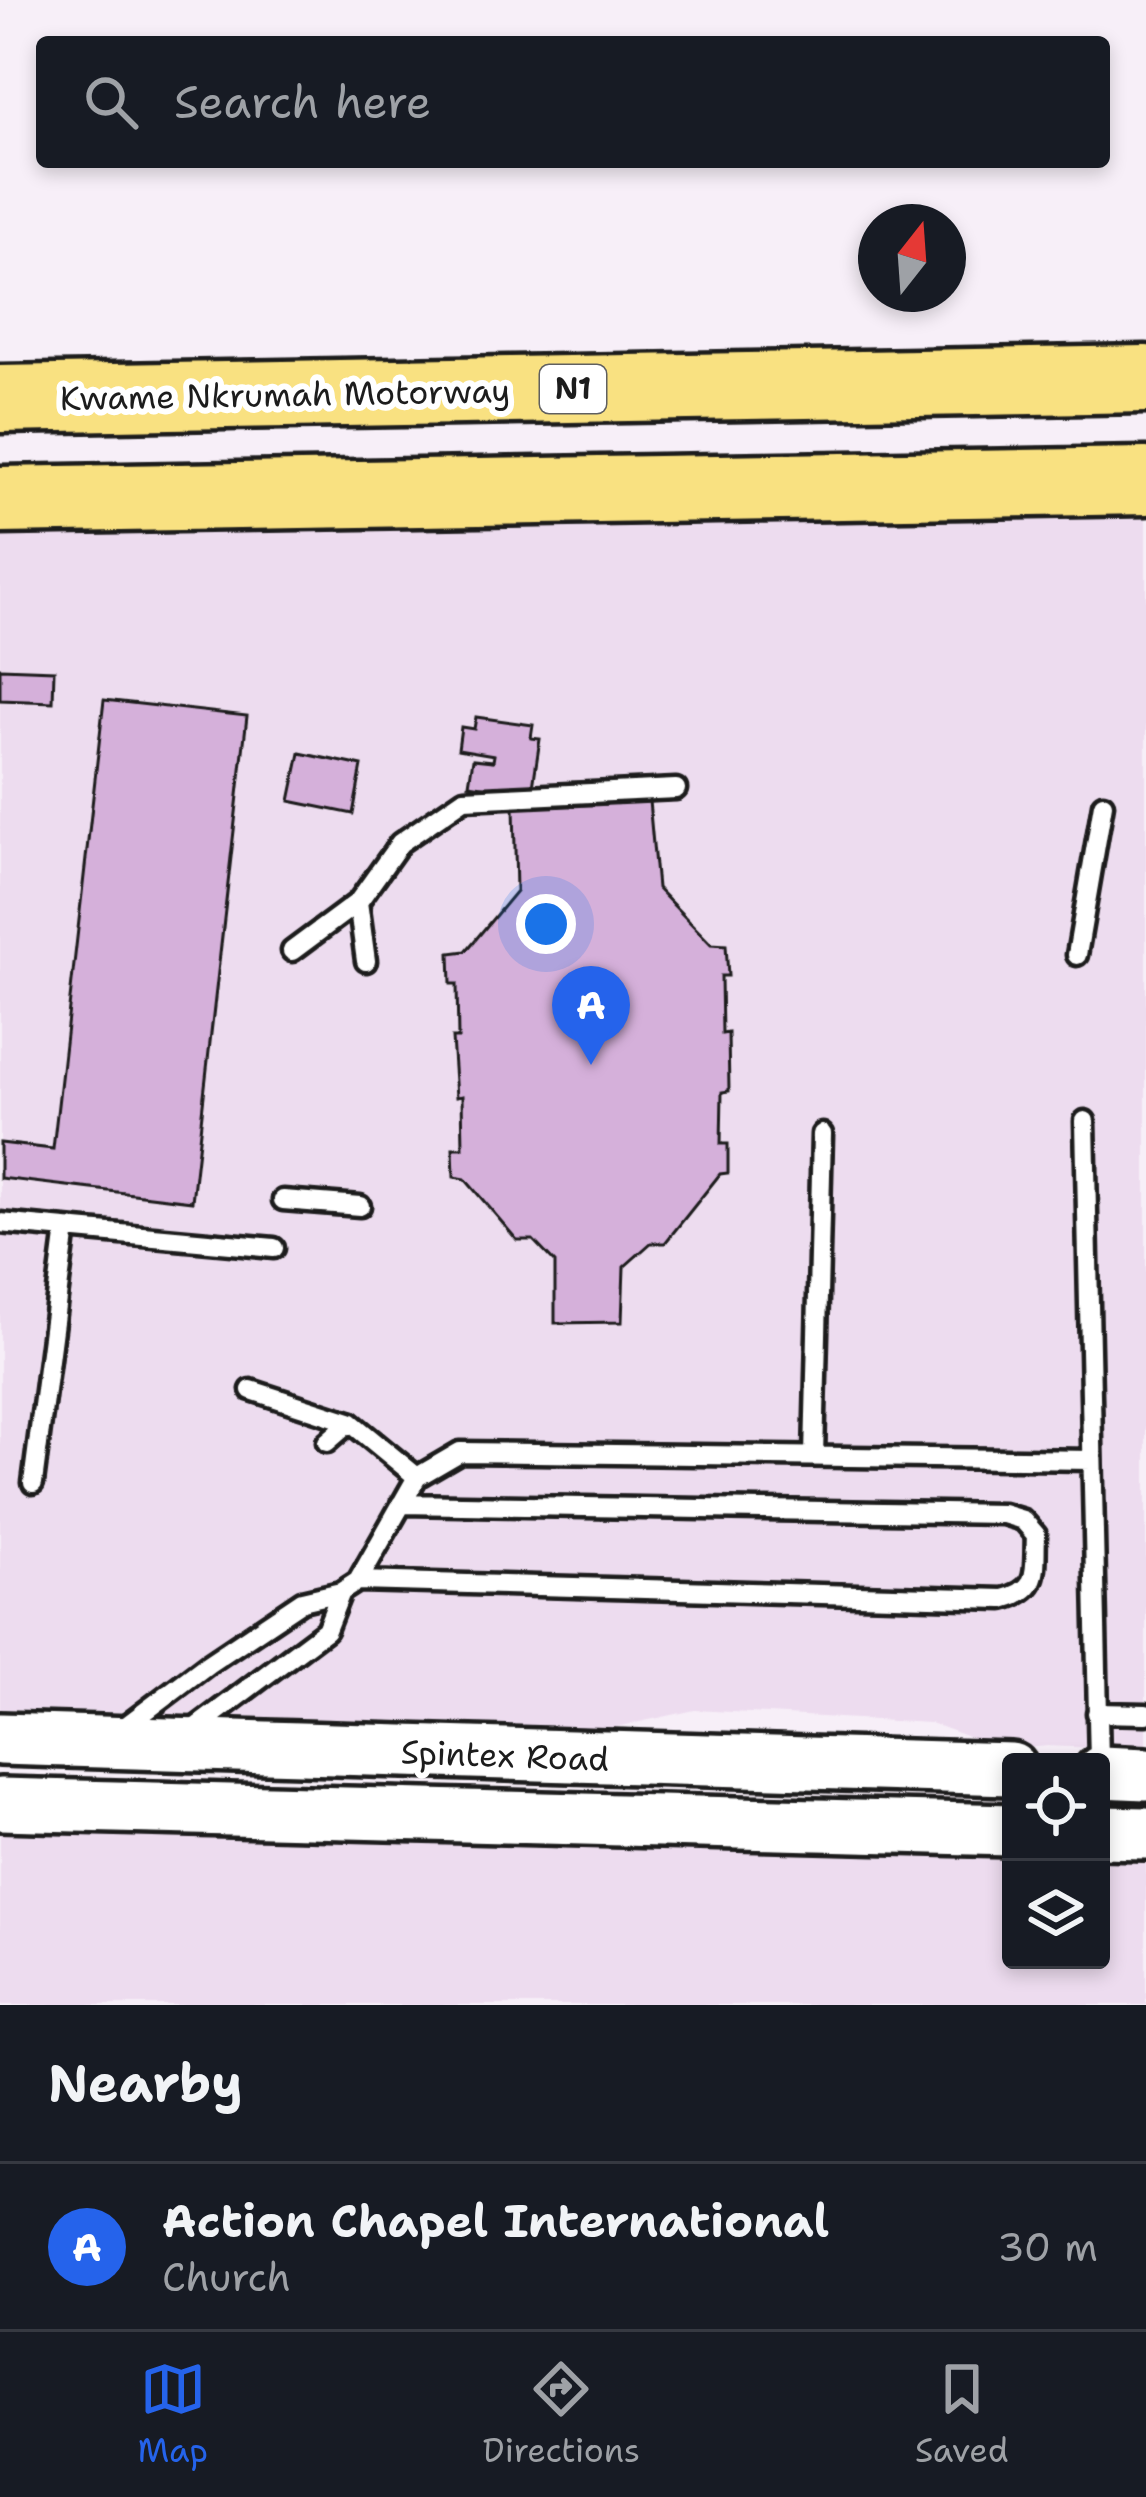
<!DOCTYPE html>
<html lang="en">
<head>
<meta charset="utf-8">
<style>
  :root { --surface:#171b24; --page:#20242c; --text:#f1f3f6; --muted:#9ea1a6; --line:#363941; --accent:#2563eb }
  body { margin:0; font-family:"Shantell Sans",sans-serif; background:var(--page); color:var(--text) }
  .controls { position:absolute; right:36px; bottom:36px; display:grid; overflow:hidden; border-radius:12px; box-shadow:0 6px 18px #0003 }
  .controls button { width:108px; height:108px; display:grid; place-items:center; padding:0; border:0; border-bottom:3px solid var(--line); background:var(--surface); color:var(--text); font:60px sans-serif }
  .compass { position:absolute; left:858px; top:204px; width:108px; height:108px; border-radius:50%; background:var(--surface); box-shadow:0 6px 18px #0003; rotate:17deg }
  .you { position:absolute; left:546px; top:924px; width:42px; height:42px; margin:-30px; border:9px solid #fff; border-radius:50%; background:#1a73e8; box-shadow:0 0 0 18px #1a73e833 }
  .badge { display:grid; place-items:center; width:78px; height:78px; border-radius:50%; background:var(--accent); color:#fff; font-size:39px; font-weight:700 }
  .pin { position:absolute; translate:-50% -99px; filter:drop-shadow(0 3px 6px #0008) }
  .pin::after { content:''; position:absolute; top:63px; width:42px; height:36px; background:inherit; clip-path:polygon(0 0,100% 0,50% 100%) }
  .list { margin:0; padding:0; list-style:none }
  h2 { display:flex; justify-content:space-between; align-items:center; height:156px; margin:0; padding:0 48px; font-size:51px }
  h2 small { font-size:39px; font-weight:400; color:var(--muted) }
  .list li { display:grid; grid-template-columns:78px 1fr auto; gap:36px; align-items:center; box-sizing:border-box; height:168px; padding:0 48px; border-top:3px solid var(--line) }
  .list b { display:block; font-size:45px; white-space:nowrap }
  .list p { margin:0; font-size:39px; white-space:nowrap; color:var(--muted) }
  .list em { font-size:39px; font-style:normal; color:var(--muted) }
  .icon { flex:none; width:66px; height:66px; fill:none; stroke:currentColor; stroke-width:2; stroke-linecap:round; stroke-linejoin:round }
  .map { position:relative; flex:none; width:1146px; height:2005px; overflow:hidden }
  .search { position:absolute; background:var(--surface); box-shadow:0 6px 18px #0003; left:36px; right:36px; top:36px; height:132px; display:flex; align-items:center; gap:30px; box-sizing:border-box; padding:0 42px; border-radius:12px; color:var(--muted); font-size:45px }
  .sheet { height:324px; background:var(--surface) }
  nav { display:flex; justify-content:space-around; align-items:center; box-sizing:border-box; height:168px; border-top:3px solid var(--line); background:var(--surface); font-size:33px; color:var(--muted) }
  nav a { display:grid; justify-items:center; gap:6px }
  nav .on { color:var(--accent) }
  .map>svg:first-child { display:block }
</style>
</head>
<body>
<div class="map">
<svg width="1146" height="2005" viewBox="0 0 1146 2005">
  <rect width="100%" height="100%" fill="#f7eff8"/>
  <filter id="ink" filterUnits="userSpaceOnUse"><feTurbulence type="fractalNoise" baseFrequency=".00833" numOctaves="2"/><feDisplacementMap in="SourceGraphic" scale="24" xChannelSelector="R" yChannelSelector="G"/><feConvolveMatrix kernelMatrix="1 2 1 2 8 2 1 2 1" color-interpolation-filters="sRGB"/></filter>
  <g filter="url(#ink)">
    <path fill="#eddcef" d="M1146,497V1750L1047,1746L1005,1750L930,1723L695,1710L612,1728L0,1709V520Z
      M0,1823L1011,1852V1960H1101V1855L1146,1856V2005H0Z"/>
    <path fill="#d5b0da" stroke="#1c1c1c" stroke-width="3" d="M0,668L54,670L53,702L0,700Z
      M104,700L247,716L192,1201L0,1178V1143L53,1149Z
      M476,717L533,725L531,738L540,739L532,793L469,784L473,759L493,761L494,755L458,749L461,727L474,729Z
      M300,753L362,766L353,814L290,801Z
      M649,801L657,888L711,944L726,945L728,976H721L722,1034L728,1033L729,1091L722,1092L721,1144H728V1173L720,1174L665,1243H651L624,1267L622,1322L555,1323V1263L533,1240H517L465,1179L454,1177L453,1148H463L462,1096L456,1097L452,1038H458L457,984H451L450,953L466,951L516,891L514,806Z"/>
    <g fill="none" stroke-linecap="round" stroke-linejoin="round">
      <g stroke="#1c1c1c" stroke-width="27">
        <path id="lane" d="M358,902L366,961
          M292,951L358,902L400,843L464,799L676,789
          M1077,955L1103,804
          M1085,1121L1099,1762
          M283,1200L360,1206
          M0,1223L274,1248
          M251,1390L350,1422L417,1477
          M327,1442L350,1422
          M814,1456L822,1134
          M33,1483L66,1229
          M358,1581L1003,1599C1042,1589 1034,1570 1036,1535L1023,1520L1003,1514L401,1504
          M1097,1713L1146,1714
          M118,1732L208,1664L302,1601L341,1592L358,1581L417,1477L460,1452L1092,1460
          M190,1732L326,1630L341,1592"/>
      </g>
      <g stroke="#1c1c1c" stroke-width="60">
        <path id="secondary" d="M0,1739L1011,1769
          M1101,1772L1146,1774
          M0,1804L1011,1830
          M1101,1832L1146,1833"/>
      </g>
      <g stroke="#1c1c1c" stroke-width="75">
        <path id="highway" d="M0,399L1146,379
          M0,500L1146,481"/>
      </g>
      <use href="#lane" stroke="#fff" stroke-width="18"/>
      <use href="#secondary" stroke="#fff" stroke-width="51"/>
      <use href="#highway" stroke="#f9e181" stroke-width="66"/>
    </g>
  </g>
  <g text-anchor="middle" stroke-width="12" stroke-linejoin="round" paint-order="stroke">
    <rect fill="#fff" stroke="#606060" stroke-width="3" x="540" y="365" width="66" height="48" rx="9"/>
    <g font-size="30" font-weight="bold" fill="#1c1c1c">
      <text x="573" y="399">N1</text>
    </g>
    <g font-size="33" fill="#1c1c1c" stroke="#fff">
      <text transform="translate(285 394) rotate(-1)" y="12">Kwame Nkrumah Motorway</text>
      <text transform="translate(505 1755) rotate(2)" y="12">Spintex Road</text>
    </g>
  </g>
</svg>
<div class="controls">
<button><svg class="icon" aria-label="locate" viewBox="0 0 24 24"><circle cx="12" cy="12" r="6"/><path d="M12 2v4M12 18v4M2 12h4M18 12h4"/></svg></button>
<button><svg class="icon" aria-label="layers" viewBox="0 0 24 24"><path d="M12 4l9 5-9 5-9-5zM3 14l9 5 9-5"/></svg></button>
</div>
<svg class="compass" viewBox="-18 -18 36 36"><path d="M0-13l5 13h-10z" fill="#e53935"/><path d="M0 13l5-13h-10z" fill="#9ea1a6"/></svg>
<div class="you"></div>
<div class="pin badge" style="left:591px;top:1065px">A</div>
<div class="search"><svg class="icon" aria-label="search" viewBox="0 0 24 24"><circle cx="10" cy="10" r="6"/><path d="M15 15l6 6"/></svg>Search here</div>
</div>
<section class="sheet">
<h2>Nearby<small></small></h2>
<ul class="list">
<li><span class="badge">A</span><div><b>Action Chapel International</b><p>Church</p></div><em>30 m</em></li>
</ul>
</section>
<nav>
<a class="on"><svg class="icon" aria-label="map" viewBox="0 0 24 24"><path d="M3 6l6-2 6 2 6-2v14l-6 2-6-2-6 2zM9 4v14M15 6v14"/></svg>Map</a>
<a><svg class="icon" aria-label="directions" viewBox="0 0 24 24"><path d="M12 3l9 9-9 9-9-9zM9 14v-3h6M13 9l2 2-2 2"/></svg>Directions</a>
<a><svg class="icon" aria-label="saved" viewBox="0 0 24 24"><path d="M7 4h10v16l-5-4-5 4z"/></svg>Saved</a>
</nav>
</body>
</html>
